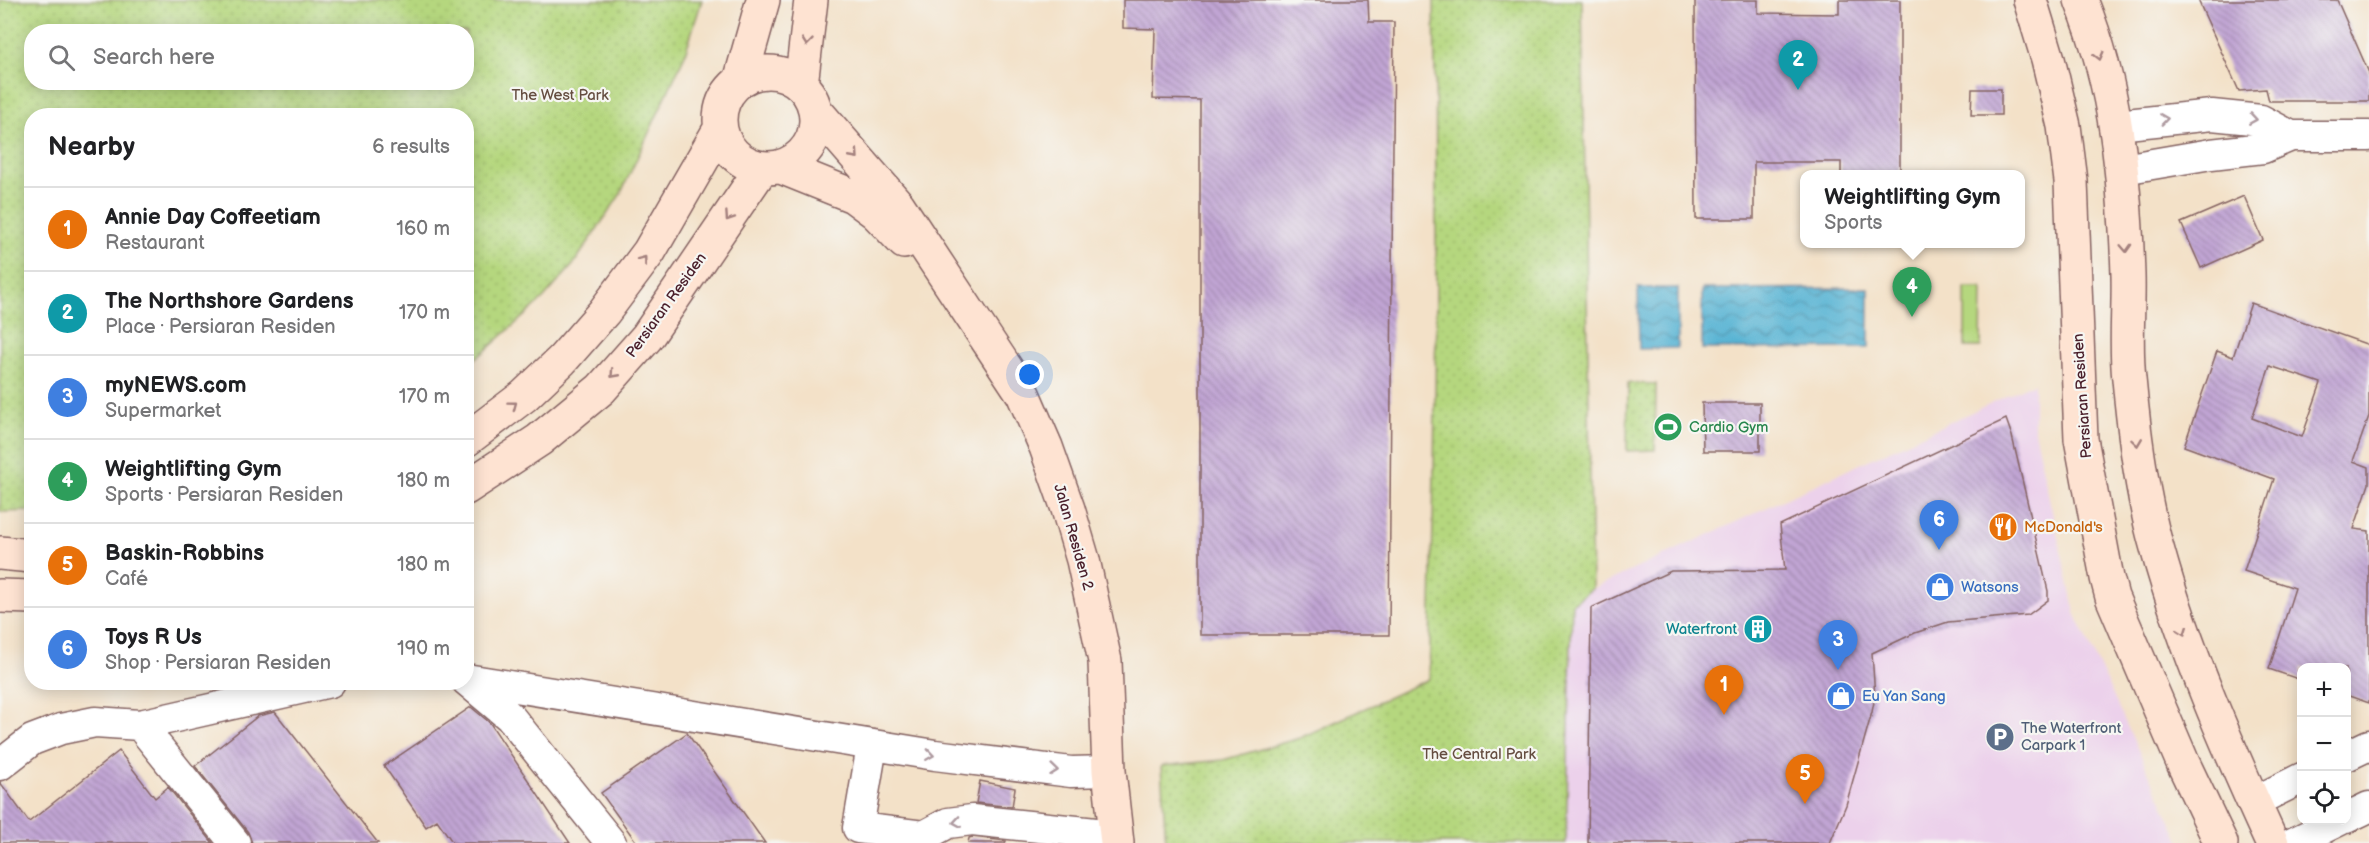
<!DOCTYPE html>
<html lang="en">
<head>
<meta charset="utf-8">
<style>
  :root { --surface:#fff; --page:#f2f2f2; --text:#202124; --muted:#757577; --line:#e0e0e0; --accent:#ea580c }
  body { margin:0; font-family:"Balsamiq Sans",sans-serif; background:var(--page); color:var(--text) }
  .controls { position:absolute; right:18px; bottom:18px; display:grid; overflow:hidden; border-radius:12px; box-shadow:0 3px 15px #0003 }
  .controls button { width:54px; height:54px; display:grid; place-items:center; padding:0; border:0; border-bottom:2px solid var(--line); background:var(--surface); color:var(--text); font:30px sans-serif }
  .you { position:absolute; left:1030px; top:375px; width:21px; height:21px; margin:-15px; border:4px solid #fff; border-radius:50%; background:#1a73e8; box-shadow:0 0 0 9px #1a73e833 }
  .badge { display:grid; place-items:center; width:39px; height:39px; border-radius:50%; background:var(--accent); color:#fff; font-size:20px; font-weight:700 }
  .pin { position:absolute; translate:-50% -50px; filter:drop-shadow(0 2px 3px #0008) }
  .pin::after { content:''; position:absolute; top:32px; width:21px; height:18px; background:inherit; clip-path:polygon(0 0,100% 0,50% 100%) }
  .popup { position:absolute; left:1800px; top:170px; width:225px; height:78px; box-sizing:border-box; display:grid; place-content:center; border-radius:12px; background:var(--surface); filter:drop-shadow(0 2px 4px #0005); font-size:20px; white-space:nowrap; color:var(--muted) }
  .popup b { font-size:22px; color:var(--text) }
  .popup::after { content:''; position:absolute; left:50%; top:100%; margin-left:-12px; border:12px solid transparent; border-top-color:var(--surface) }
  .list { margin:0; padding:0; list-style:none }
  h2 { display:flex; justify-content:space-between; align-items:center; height:78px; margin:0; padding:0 24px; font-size:26px }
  h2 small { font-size:20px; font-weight:400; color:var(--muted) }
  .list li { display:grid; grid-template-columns:39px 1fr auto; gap:18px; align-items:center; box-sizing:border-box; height:84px; padding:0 24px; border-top:2px solid var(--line) }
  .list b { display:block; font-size:22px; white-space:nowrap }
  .list p { margin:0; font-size:20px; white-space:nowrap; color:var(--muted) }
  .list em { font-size:20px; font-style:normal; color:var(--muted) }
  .icon { flex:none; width:33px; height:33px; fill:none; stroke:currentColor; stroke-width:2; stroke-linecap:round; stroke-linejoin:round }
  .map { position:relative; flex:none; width:2369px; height:843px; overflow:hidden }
  .search { position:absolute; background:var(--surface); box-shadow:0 3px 15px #0003; left:24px; top:24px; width:450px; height:66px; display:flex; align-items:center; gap:15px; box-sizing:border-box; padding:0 21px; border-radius:24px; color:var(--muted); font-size:22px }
  .panel { position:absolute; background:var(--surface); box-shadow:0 3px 15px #0003; left:24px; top:108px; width:450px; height:582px; border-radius:24px }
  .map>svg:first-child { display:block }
</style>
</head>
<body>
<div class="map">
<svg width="2369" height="843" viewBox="0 0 2369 843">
  <defs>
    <pattern id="park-dots" width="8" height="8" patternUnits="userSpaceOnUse" patternTransform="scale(1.5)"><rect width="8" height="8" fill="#b5d77e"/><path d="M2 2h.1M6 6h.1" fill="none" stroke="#9db86d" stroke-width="1.8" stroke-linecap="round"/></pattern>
    <pattern id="water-waves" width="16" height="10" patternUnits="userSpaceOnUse" patternTransform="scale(1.5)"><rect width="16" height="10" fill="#54b2d3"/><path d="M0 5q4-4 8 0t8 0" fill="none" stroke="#4890ab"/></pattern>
    <pattern id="building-back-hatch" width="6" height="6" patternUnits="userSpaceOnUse" patternTransform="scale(1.5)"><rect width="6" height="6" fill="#c1a5d4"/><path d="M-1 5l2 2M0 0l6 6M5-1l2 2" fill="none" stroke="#9f86ac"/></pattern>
  </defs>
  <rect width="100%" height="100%" fill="#f6f6f2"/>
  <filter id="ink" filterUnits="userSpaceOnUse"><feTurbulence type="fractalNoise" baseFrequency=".0167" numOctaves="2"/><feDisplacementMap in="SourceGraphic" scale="12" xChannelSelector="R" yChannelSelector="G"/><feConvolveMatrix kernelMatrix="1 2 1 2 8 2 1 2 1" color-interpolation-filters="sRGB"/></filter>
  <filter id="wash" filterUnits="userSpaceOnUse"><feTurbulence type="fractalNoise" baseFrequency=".008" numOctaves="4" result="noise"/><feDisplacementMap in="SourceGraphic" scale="24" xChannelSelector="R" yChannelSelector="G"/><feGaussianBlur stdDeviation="1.35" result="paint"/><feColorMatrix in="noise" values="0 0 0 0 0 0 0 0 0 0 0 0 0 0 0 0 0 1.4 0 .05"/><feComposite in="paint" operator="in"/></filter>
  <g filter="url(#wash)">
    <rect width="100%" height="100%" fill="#f3e1c8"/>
    <path fill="#ecd1eb" d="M2034,383V431L2075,613L2181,843H1566L1572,604L1592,589Z"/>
    <path fill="#b5d77e" stroke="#807b54" stroke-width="1.5" d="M1965,288H1982L1981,347H1965Z"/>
    <path fill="url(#park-dots)" stroke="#807b54" stroke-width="1.5" fill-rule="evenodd" d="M0,0H702L684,57L620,195L573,265L543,299L484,352L467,365L466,116H32V511L0,512ZM32,32H466V82H32Z
      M1434,0H1582L1592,589L1572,604L1566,843H1166L1161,766L1223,760L1300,738L1429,679C1436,453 1438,226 1434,0Z
      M1628,383L1656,384L1655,450L1627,451Z"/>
    <path fill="url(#water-waves)" stroke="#4f687f" stroke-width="1.5" d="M1638,288H1678V348L1639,349Z
      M1869,288V348L1702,349V289Z"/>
    <g id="blocks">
      <path fill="url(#building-back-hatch)" fill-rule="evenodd" d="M1123,0H1368L1369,22H1394L1389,635H1200V100L1153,99L1155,29L1123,28Z
        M1695,0H1758V13L1839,14V0H1900V174H1841V162H1754V219H1696Z
        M2198,0H2337L2369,73V101H2269L2266,89L2239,91Z
        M1972,89H2001V115H1971Z
        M2244,196L2263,240L2201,268L2181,223Z
        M2251,303L2369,345V416L2353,461L2369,467V484L2354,529L2369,531V703L2346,695V668H2301V680L2269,669L2295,588L2244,571L2274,479L2184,446L2217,351L2233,357ZM2270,366L2321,383L2302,437L2252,418Z
        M1702,403H1760V451H1703Z
        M2006,419L2012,436L2048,591V600L2028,615L1948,622L1915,633L1872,653L1875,697L1872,712L1846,805L1830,843H1588L1591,608L1671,571L1785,570L1780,525Z
        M471,707L490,723L570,843H453L437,820L426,827L384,766Z
        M275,712L378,843H252L248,832L195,766L258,716Z
        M687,733L765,843H637L601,793Z
        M119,751L155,798L168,787L213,843H0V782L29,822Z
        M980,781L1015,788L1012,807L976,803Z
        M972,837L1006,841L1005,843H968L969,838Z"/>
    </g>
  </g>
  <g filter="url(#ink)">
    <use href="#blocks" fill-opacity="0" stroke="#856362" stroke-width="1.5"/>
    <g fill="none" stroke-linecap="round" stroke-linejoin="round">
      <g stroke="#856362" stroke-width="33">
        <path id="street" d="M2117,125L2212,115L2261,120L2291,136
          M2123,169L2211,154L2263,148L2291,136H2369
          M466,679L935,755L1071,772L1109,771
          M466,680L510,717L611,843
          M140,725L235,843
          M872,746L858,828L924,836L948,823L972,820L1115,835
          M2346,756L2369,745
          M0,765L32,740L61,729L95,722L140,725L330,682
          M2254,802L2302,778
          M2346,818L2369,807
          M2293,843L2340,820"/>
      </g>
      <g stroke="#856362" stroke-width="36">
        <path id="secondary" d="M2030,0L2048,59L2064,126L2071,181L2081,439L2107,578L2112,597L2183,763L2221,843
          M2081,0C2117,89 2125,180 2128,275C2129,309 2125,345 2129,379C2134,433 2142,496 2157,548C2185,650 2228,747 2272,843
          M720 120a48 48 0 1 1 96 0a48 48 0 1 1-96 0Z
          M741,78L763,0
          M801,85L811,0
          M816,111L898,205L1023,394L1046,447L1068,509L1083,560L1105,661L1109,771L1117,843
          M781,167L853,196L876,213L904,242
          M466,440L524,396L562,360L604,312L649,252L720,129
          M466,488L539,440L601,389L647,337L762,168
          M0,553L32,556
          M0,596L32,597"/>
      </g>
      <use href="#street" stroke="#fff" stroke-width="30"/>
      <use href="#secondary" stroke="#fee3d2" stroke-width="33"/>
    </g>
    <defs><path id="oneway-chevron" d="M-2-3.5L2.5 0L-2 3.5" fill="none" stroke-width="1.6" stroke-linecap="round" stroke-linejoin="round" transform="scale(1.5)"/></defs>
    <g stroke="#a4817e">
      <use href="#oneway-chevron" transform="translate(807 42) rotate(96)"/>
      <use href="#oneway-chevron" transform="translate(2099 56) rotate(76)"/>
      <use href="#oneway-chevron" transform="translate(855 155) rotate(48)"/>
      <use href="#oneway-chevron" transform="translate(729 217) rotate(124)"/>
      <use href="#oneway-chevron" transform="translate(2126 248) rotate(87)"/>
      <use href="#oneway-chevron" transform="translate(643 260) rotate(-53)"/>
      <use href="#oneway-chevron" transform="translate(614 374) rotate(132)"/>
      <use href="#oneway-chevron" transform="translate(513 405) rotate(-37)"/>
      <use href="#oneway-chevron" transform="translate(2137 442) rotate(82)"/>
      <use href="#oneway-chevron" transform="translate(2183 631) rotate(70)"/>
    </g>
    <g stroke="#ae9aa0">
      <use href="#oneway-chevron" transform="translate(2164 119) rotate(-8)"/>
      <use href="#oneway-chevron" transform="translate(2253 119) rotate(9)"/>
      <use href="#oneway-chevron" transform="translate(930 755) rotate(8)"/>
      <use href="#oneway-chevron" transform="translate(1054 770) rotate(6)"/>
      <use href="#oneway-chevron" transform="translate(957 822) rotate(171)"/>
    </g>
  </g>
  <defs>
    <g id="stadium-disc" transform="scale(1.5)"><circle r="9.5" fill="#2e9e5b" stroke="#f6f6f2"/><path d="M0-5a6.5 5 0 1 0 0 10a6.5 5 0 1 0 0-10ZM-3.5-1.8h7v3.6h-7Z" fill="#fff"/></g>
    <g id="restaurant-disc" transform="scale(1.5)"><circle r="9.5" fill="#e8710a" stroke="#f6f6f2"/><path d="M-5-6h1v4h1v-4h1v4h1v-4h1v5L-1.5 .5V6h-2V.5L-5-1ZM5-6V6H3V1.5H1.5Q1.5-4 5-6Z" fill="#fff"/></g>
    <g id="shop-disc" transform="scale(1.5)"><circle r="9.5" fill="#3f7fe0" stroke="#f6f6f2"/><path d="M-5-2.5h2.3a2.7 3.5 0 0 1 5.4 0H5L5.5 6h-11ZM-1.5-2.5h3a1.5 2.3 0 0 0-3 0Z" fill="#fff"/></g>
    <g id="building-disc" transform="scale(1.5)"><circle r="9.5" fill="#0f9aa8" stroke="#f6f6f2"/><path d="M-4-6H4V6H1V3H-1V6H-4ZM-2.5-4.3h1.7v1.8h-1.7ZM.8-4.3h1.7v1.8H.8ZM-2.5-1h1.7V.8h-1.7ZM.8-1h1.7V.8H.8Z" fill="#fff"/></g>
    <g id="parking-disc" transform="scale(1.5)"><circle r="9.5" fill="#5c6f8a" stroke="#f6f6f2"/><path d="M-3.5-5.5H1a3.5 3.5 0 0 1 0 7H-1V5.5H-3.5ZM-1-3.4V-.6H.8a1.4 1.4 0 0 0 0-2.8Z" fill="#fff"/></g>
  </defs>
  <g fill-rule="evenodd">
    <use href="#stadium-disc" x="1668" y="427"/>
    <use href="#restaurant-disc" x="2003" y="527"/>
    <use href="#shop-disc" x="1940" y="587"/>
    <use href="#building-disc" x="1758" y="629"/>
    <use href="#shop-disc" x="1841" y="696"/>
    <use href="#parking-disc" x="2000" y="737"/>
  </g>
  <g text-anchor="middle" stroke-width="4.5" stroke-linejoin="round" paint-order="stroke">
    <g font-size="15" fill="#654d40" stroke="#f6f6f2">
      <text x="560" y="100">The West Park</text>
      <text x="1479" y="759">The Central Park</text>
    </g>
    <g font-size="15" fill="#4a1f2b" stroke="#f6f6f2">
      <text transform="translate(666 305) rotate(-54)" y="5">Persiaran Residen</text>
      <text transform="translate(2082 396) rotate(-94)" y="5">Persiaran Residen</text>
      <text transform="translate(1074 537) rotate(74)" y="5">Jalan Residen 2</text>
    </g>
    <g font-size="15" fill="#27864d" stroke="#f6f6f2" text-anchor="start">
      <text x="1689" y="432">Cardio Gym</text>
    </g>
    <g font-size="15" fill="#c56008" stroke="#f6f6f2" text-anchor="start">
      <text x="2024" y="532">McDonald's</text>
    </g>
    <g font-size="15" fill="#366cbe" stroke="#f6f6f2" text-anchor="start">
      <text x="1961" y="592">Watsons</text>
      <text x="1862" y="701">Eu Yan Sang</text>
    </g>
    <g font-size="15" fill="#0d838f" stroke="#f6f6f2" text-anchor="end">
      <text x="1737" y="634">Waterfront</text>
    </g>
    <g font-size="15" fill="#4e5e75" stroke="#f6f6f2" text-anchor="start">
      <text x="2021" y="733">The Waterfront<tspan x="2021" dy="17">Carpark 1</tspan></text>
    </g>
  </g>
</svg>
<div class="controls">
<button>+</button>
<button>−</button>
<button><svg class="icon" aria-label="locate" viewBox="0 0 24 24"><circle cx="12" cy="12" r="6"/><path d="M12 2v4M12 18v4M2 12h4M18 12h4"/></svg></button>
</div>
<div class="you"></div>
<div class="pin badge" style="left:1724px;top:715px;background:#e8710a">1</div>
<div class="pin badge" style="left:1798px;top:90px;background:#0f9aa8">2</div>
<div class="pin badge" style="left:1838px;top:670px;background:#3f7fe0">3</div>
<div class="pin badge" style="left:1912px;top:317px;background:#2e9e5b">4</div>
<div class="popup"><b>Weightlifting Gym</b>Sports</div>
<div class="pin badge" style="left:1805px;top:804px;background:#e8710a">5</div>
<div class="pin badge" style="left:1939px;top:550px;background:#3f7fe0">6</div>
<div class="search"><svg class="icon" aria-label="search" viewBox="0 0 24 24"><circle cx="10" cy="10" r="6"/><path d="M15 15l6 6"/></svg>Search here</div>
<section class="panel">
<h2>Nearby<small>6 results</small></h2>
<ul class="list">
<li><span class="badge" style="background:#e8710a">1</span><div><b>Annie Day Coffeetiam</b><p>Restaurant</p></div><em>160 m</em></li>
<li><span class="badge" style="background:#0f9aa8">2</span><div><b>The Northshore Gardens</b><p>Place · Persiaran Residen</p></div><em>170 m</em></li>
<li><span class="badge" style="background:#3f7fe0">3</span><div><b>myNEWS.com</b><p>Supermarket</p></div><em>170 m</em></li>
<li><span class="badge" style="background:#2e9e5b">4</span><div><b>Weightlifting Gym</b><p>Sports · Persiaran Residen</p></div><em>180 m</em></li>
<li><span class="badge" style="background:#e8710a">5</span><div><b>Baskin-Robbins</b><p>Café</p></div><em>180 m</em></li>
<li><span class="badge" style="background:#3f7fe0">6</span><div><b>Toys R Us</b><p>Shop · Persiaran Residen</p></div><em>190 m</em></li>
</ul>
</section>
</div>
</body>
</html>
